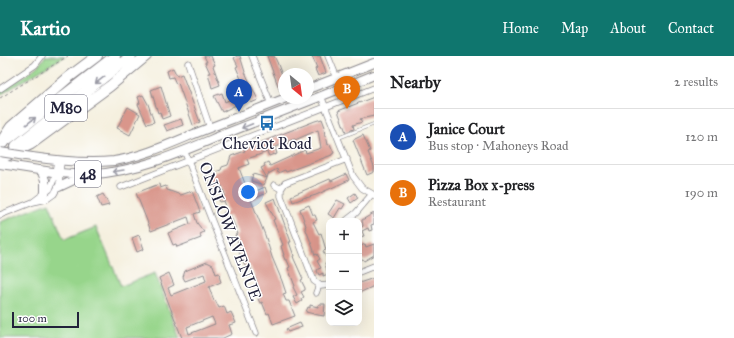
<!DOCTYPE html>
<html lang="en">
<head>
<meta charset="utf-8">
<style>
  :root { --surface:#fff; --page:#f2f2f2; --text:#202124; --muted:#757577; --line:#e0e0e0; --accent:#0f766e }
  body { margin:0; font-family:"IM FELL Great Primer",serif; background:var(--page); color:var(--text) }
  .controls { position:absolute; right:12px; bottom:12px; display:grid; overflow:hidden; border-radius:8px; box-shadow:0 4px 16px #0002 }
  .controls button { width:36px; height:36px; display:grid; place-items:center; padding:0; border:0; border-bottom:1px solid var(--line); background:var(--surface); color:var(--text); font:20px sans-serif }
  .compass { position:absolute; left:278px; top:12px; width:36px; height:36px; border-radius:50%; background:var(--surface); box-shadow:0 4px 16px #0002; rotate:151deg }
  .scale { position:absolute; left:12px; bottom:10px; width:67px; box-sizing:border-box; padding-left:4px; border:2px solid #22223b; border-top:0; font-size:11px; line-height:14px; white-space:nowrap; color:#22223b; -webkit-text-stroke:3px #fff; paint-order:stroke }
  .you { position:absolute; left:248px; top:136px; width:14px; height:14px; margin:-10px; border:3px solid #fff; border-radius:50%; background:#1a73e8; box-shadow:0 0 0 6px #1a73e833 }
  .badge { display:grid; place-items:center; width:26px; height:26px; border-radius:50%; background:var(--accent); color:#fff; font-size:13px; font-weight:700 }
  .pin { position:absolute; translate:-50% -33px; filter:drop-shadow(0 1px 2px #0008) }
  .pin::after { content:''; position:absolute; top:21px; width:14px; height:12px; background:inherit; clip-path:polygon(0 0,100% 0,50% 100%) }
  .list { margin:0; padding:0; list-style:none }
  h2 { display:flex; justify-content:space-between; align-items:center; height:52px; margin:0; padding:0 16px; font-size:17px }
  h2 small { font-size:13px; font-weight:400; color:var(--muted) }
  .list li { display:grid; grid-template-columns:26px 1fr auto; gap:12px; align-items:center; box-sizing:border-box; height:56px; padding:0 16px; border-top:1px solid var(--line) }
  .list b { display:block; font-size:15px; white-space:nowrap }
  .list p { margin:0; font-size:13px; white-space:nowrap; color:var(--muted) }
  .list em { font-size:13px; font-style:normal; color:var(--muted) }
  .icon { flex:none; width:22px; height:22px; fill:none; stroke:currentColor; stroke-width:2; stroke-linecap:round; stroke-linejoin:round }
  .map { position:relative; flex:none; width:374px; height:282px; overflow:hidden }
  header { display:flex; align-items:center; gap:24px; box-sizing:border-box; height:56px; padding:0 20px; background:var(--accent); color:#fff }
  header strong { font-size:19px }
  nav { display:flex; gap:22px; margin-inline-start:auto; font-size:14px }
  main { display:flex }
  aside { flex:1; background:var(--surface) }
  .map>svg:first-child { display:block }
</style>
</head>
<body>
<header>
<strong>Kartio</strong>
<nav><a>Home</a><a>Map</a><a>About</a><a>Contact</a></nav>
</header>
<main>
<div class="map">
<svg width="374" height="282" viewBox="0 0 374 282">
  <rect width="100%" height="100%" fill="#fff"/>
  <filter id="ink" filterUnits="userSpaceOnUse"><feTurbulence type="fractalNoise" baseFrequency=".025" numOctaves="2"/><feDisplacementMap in="SourceGraphic" scale="8" xChannelSelector="R" yChannelSelector="G"/><feConvolveMatrix kernelMatrix="1 2 1 2 8 2 1 2 1" color-interpolation-filters="sRGB"/></filter>
  <filter id="wash" filterUnits="userSpaceOnUse"><feTurbulence type="fractalNoise" baseFrequency=".012" numOctaves="4" result="noise"/><feDisplacementMap in="SourceGraphic" scale="16" xChannelSelector="R" yChannelSelector="G"/><feGaussianBlur stdDeviation="0.9" result="paint"/><feColorMatrix in="noise" values="0 0 0 0 0 0 0 0 0 0 0 0 0 0 0 0 0 1.4 0 .05"/><feComposite in="paint" operator="in"/></filter>
  <g filter="url(#wash)">
    <rect width="100%" height="100%" fill="#f5f0df"/>
    <path fill="#97d58b" stroke="#5c7c63" d="M45,0H65L0,39V35C12,27 40,13 45,0Z
      M49,147L64,184L96,171L121,230L155,217L180,282H0V166Z"/>
    <g id="blocks">
      <path fill="#d9968b" fill-rule="evenodd" d="M204,0H211L215,9L213,10L220,29L212,32L208,17H210L205,6H207Z
        M237,0H240L245,16L258,44L251,47L236,11L238,10L234,2Z
        M267,0H274L277,6L284,24V33L280,35Z
        M312,0H320L326,17L318,20L315,13L317,12Z
        M173,12L177,20L182,18L200,66L193,69L178,27L176,28L173,21L169,22L167,15Z
        M161,30L170,60L162,63L160,56L158,57L151,34Z
        M222,37L225,46L237,40L240,47L222,56L214,40Z
        M143,39L148,48L154,66L147,68L138,48L140,47L138,41Z
        M374,41V60L360,63L362,66L353,69L354,73L346,76L338,55Z
        M128,51L140,58L130,79L117,72Z
        M181,63L183,69L167,75L164,69Z
        M322,63L325,71L324,72L325,80L326,79L328,89L330,88L334,97L332,98V99L286,116L285,114L278,117L277,113L268,118L267,122L261,112L265,110L264,108L268,106L270,110L305,94L306,97L321,92L318,74L295,84V83L288,85L289,87L275,91L277,98L274,99V98L269,100L267,96L247,103L249,108L239,112L249,138L265,131L267,137L251,144L265,179L272,201L282,225L286,237L283,238L286,245H289L295,260L273,268L269,257L267,258L262,246L260,247L258,243L260,242L258,236L260,235L255,222L250,210L246,212L237,191L239,190L235,179L238,178L230,159L225,161L223,157L228,155L224,145L220,146L218,142L225,139L222,130L212,134L206,119L221,114L222,111L228,109L231,100L245,95L244,93L315,65Z
        M363,79L370,95L368,96L374,111V116L367,119L353,84Z
        M253,118L267,122L264,129L251,125Z
        M346,118L349,124L316,139L306,142V141L293,146L291,140L330,123L331,125Z
        M159,128L160,132L166,130L167,134L181,139L192,135L200,156L194,158L197,167L204,176L200,178L201,182L177,191L176,188L173,189L168,177L190,168L188,161L151,175L136,137Z
        M355,137L358,142L351,147L348,142Z
        M103,138L109,149L101,151L97,141Z
        M275,142L291,186H289L294,200H293L294,203L303,223L301,224L305,232V234L301,236L304,241L301,243L302,245L297,248L293,241L297,239L293,231L295,230L288,212L290,211L287,204H285L283,199H284L281,190L283,189L273,164L275,163L266,146Z
        M337,144L345,148L342,153L340,152L334,162L328,158Z
        M309,149L313,159H315L317,164L313,166L319,178L321,177L326,194L323,195L328,204L325,207L328,218L323,220V217L319,219L317,215L318,213L321,212L317,205L320,203L317,198L315,199L313,192L305,171L306,170L300,153Z
        M374,157V168L371,169L372,174L369,175L368,172L362,175L364,180L359,181V169L360,172L363,170L362,164Z
        M139,179L144,193L137,196L132,182Z
        M365,188L366,191L374,188V199L364,205L363,203L359,204V191Z
        M207,206L213,209L216,218L219,217L220,220H219L221,226L209,231L214,245L215,244L219,252L224,250L227,258L231,256L236,267L229,269L232,278L223,282H182L159,222L169,217L174,229L168,232L171,239L206,225L204,218L185,225L183,221L185,215ZM212,261L215,268L189,278L187,271Z
        M374,222V230L359,237V227Z
        M320,248H325L324,260L318,259L306,256L308,251L310,252V249L318,251V249Z
        M300,267L302,271L288,276L286,273Z"/>
    </g>
  </g>
  <g filter="url(#ink)">
    <use href="#blocks" fill-opacity="0" stroke="#8c898d" stroke-width="1"/>
    <g fill="none" stroke-linecap="round" stroke-linejoin="round">
      <g stroke="#8c898d" stroke-width="4">
        <path id="lane" d="M338,82L374,68"/>
      </g>
      <g stroke="#8c898d" stroke-width="7">
        <path id="street" d="M252,0L271,48
          M328,0L337,22
          M188,7L210,72
          M0,33L35,9L42,0
          M321,40L353,120L362,132L374,139
          M184,94L256,277
          M274,129L281,133
          M121,131L374,32
          M33,146L50,133L54,123L57,105
          M0,159L33,146L47,143L54,138L59,129L61,105
          M347,164L356,157L372,138
          M359,216L374,210
          M329,229L321,230L314,225L281,140V133L285,127L347,103
          M316,237L319,229"/>
      </g>
      <g stroke="#8c898d" stroke-width="10">
        <path id="primary" d="M308,33L374,7
          M32,101C59,105 86,108 114,105C140,101 165,90 189,80C221,67 254,55 286,42
          M0,108C31,112 63,120 94,118C141,115 183,95 227,77C276,58 325,39 374,19
          M41,114L45,124V137
          M59,131L74,124L81,118"/>
      </g>
      <g stroke="#8c898d" stroke-width="12">
        <path id="highway" d="M3,83L11,71L69,21L97,0
          M0,89L115,0
          M16,90L131,0
          M0,103L31,88L110,30L146,0"/>
      </g>
      <path stroke="#8c898d" stroke-width="1" stroke-dasharray="3 3" stroke-linecap="butt" d="M0,42L68,0"/>
      <use href="#lane" stroke="#fff" stroke-width="2.5"/>
      <use href="#street" stroke="#fff" stroke-width="5.5"/>
      <use href="#primary" stroke="#fff" stroke-width="8"/>
      <use href="#highway" stroke="#fff" stroke-width="10"/>
      <g stroke="#8c898d" stroke-width="10" stroke-linecap="butt">
        <path id="primary-bridge" d="M0,96L32,101"/>
      </g>
      <use href="#primary-bridge" stroke="#fff" stroke-width="8"/>
    </g>
    <defs><path id="oneway-shaft" d="M-6 0H5M1.5-3L5.5 0L1.5 3" fill="none" stroke-width="1.6" stroke-linecap="round" stroke-linejoin="round"/></defs>
    <g stroke="#9c9ca7">
      <use href="#oneway-shaft" transform="translate(100 24) rotate(142)"/>
      <use href="#oneway-shaft" transform="translate(31 65) rotate(-38)"/>
      <use href="#oneway-shaft" transform="translate(247 70) rotate(158)"/>
      <use href="#oneway-shaft" transform="translate(118 115) rotate(171)"/>
    </g>
  </g>
  <defs>
    <g id="bus-bare" transform="scale(1.2)"><path d="M-5-6H5V4H4V6H2V4H-2V6H-4V4H-5ZM-3.5-4V0h7V-4ZM-3.5 1.2v1.5H-2V1.2ZM2 1.2v1.5H3.5V1.2Z" fill="#1f6fb2" stroke="#fff" stroke-width="2.5" paint-order="stroke"/></g>
  </defs>
  <g fill-rule="evenodd">
    <use href="#bus-bare" x="267" y="67"/>
  </g>
  <g text-anchor="middle" stroke-width="3" stroke-linejoin="round" paint-order="stroke">
    <g fill="#fff" stroke="#646476" stroke-width="1">
      <rect x="45" y="39" width="42" height="26" rx="3"/>
      <rect x="75" y="105" width="26" height="26" rx="3"/>
    </g>
    <g font-size="15" font-weight="bold" fill="#22223b">
      <text x="66" y="57">M80</text>
      <text x="88" y="123">48</text>
    </g>
    <g font-size="16" fill="#22223b" stroke="#fff">
      <text x="267" y="93">Cheviot Road</text>
    </g>
    <g font-size="16" fill="#22223b" stroke="#fff">
      <text transform="translate(231 175) rotate(69)" y="6">ONSLOW AVENUE</text>
    </g>
  </g>
</svg>
<div class="controls">
<button>+</button>
<button>−</button>
<button><svg class="icon" aria-label="layers" viewBox="0 0 24 24"><path d="M12 4l9 5-9 5-9-5zM3 14l9 5 9-5"/></svg></button>
</div>
<svg class="compass" viewBox="-18 -18 36 36"><path d="M0-13l5 13h-10z" fill="#e53935"/><path d="M0 13l5-13h-10z" fill="#757577"/></svg>
<div class="scale">100 m</div>
<div class="you"></div>
<div class="pin badge" style="left:239px;top:56px;background:#1a4fb4">A</div>
<div class="pin badge" style="left:347px;top:53px;background:#e8710a">B</div>
</div>
<aside>
<h2>Nearby<small>2 results</small></h2>
<ul class="list">
<li><span class="badge" style="background:#1a4fb4">A</span><div><b>Janice Court</b><p>Bus stop · Mahoneys Road</p></div><em>120 m</em></li>
<li><span class="badge" style="background:#e8710a">B</span><div><b>Pizza Box x-press</b><p>Restaurant</p></div><em>190 m</em></li>
</ul>
</aside>
</main>
</body>
</html>
